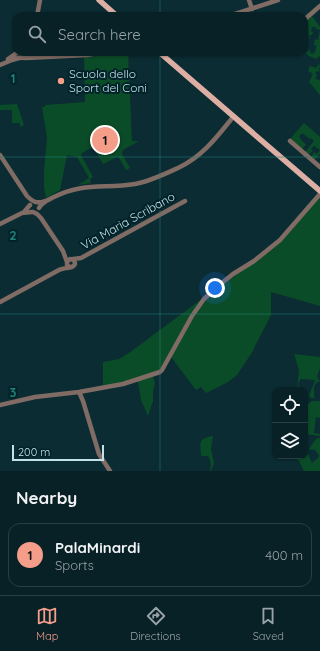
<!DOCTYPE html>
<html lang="en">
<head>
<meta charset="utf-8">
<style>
  :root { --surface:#082126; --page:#11292e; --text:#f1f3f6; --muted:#98a3a7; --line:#293e43; --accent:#f49e8a }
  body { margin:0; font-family:Quicksand,sans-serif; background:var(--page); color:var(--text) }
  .controls { position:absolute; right:12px; bottom:12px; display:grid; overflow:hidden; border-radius:8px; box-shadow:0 1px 3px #0004 }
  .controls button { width:36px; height:36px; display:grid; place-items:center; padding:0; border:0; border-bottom:1px solid var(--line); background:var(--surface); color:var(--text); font:20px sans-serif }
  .scale { position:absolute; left:12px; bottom:10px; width:92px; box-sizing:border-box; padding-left:4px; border:2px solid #c3e1e8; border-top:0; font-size:11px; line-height:14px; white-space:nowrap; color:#c3e1e8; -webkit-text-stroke:3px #012228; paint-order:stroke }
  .you { position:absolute; left:215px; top:288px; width:14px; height:14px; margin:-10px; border:3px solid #fff; border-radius:50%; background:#1a73e8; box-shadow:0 0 0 6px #1a73e833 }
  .badge { display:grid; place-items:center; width:26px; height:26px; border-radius:50%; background:var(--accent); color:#111; font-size:13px; font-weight:700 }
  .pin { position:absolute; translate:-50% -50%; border:2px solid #fff; box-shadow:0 1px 4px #0006 }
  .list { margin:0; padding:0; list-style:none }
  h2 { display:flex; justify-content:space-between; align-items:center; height:52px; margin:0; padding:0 16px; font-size:17px }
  h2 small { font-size:13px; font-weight:400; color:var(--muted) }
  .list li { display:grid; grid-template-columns:26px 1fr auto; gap:12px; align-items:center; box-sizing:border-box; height:64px; margin:0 8px 8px; padding:0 8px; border:1px solid var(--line); border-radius:12px }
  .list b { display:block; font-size:15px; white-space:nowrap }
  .list p { margin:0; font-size:13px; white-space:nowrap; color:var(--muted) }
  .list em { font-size:13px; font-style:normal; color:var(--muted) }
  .icon { flex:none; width:22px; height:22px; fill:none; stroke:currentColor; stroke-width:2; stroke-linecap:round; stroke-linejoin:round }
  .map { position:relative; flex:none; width:320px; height:471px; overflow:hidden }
  .search { position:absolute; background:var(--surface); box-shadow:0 1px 3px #0004; left:12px; right:12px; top:12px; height:44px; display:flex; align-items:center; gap:10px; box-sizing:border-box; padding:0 14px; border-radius:12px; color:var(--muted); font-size:15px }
  .sheet { height:124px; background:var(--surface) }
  nav { display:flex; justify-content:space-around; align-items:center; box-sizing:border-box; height:56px; border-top:1px solid var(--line); background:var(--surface); font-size:11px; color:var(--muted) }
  nav a { display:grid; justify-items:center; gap:2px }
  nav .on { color:var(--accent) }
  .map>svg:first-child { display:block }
</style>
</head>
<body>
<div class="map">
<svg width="320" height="471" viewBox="0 0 320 471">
  <rect width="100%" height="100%" fill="#0a2c32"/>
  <path fill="#0b4c28" d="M312,16L320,27V56L316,59L309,56L306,53L310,49V52L312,54L315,52L316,47H317V46L314,45L315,39L318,40L320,30L316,29V27H312L311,31L313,32L312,35H310L309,41L308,19Z
    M119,52H128L132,141H139L123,150L122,154L130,168L126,170L119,158L117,157L103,164L93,147L82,153L81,155L93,177L90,179L91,183L78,185L89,178L77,157L67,155L60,190L46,198L44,187V171L47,138L42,107H45V105L85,102L84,57H92Z
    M319,63L320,68H319L318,69L320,70L319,72L317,71L315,73L317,75L315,79L320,80V95L309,82L313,74L308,71L310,66L316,68Z
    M17,104L24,125L20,127V123H12V110H0V105Z
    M304,123L320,137V154L315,160L311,157L314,152L317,154L320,150L314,146L311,149L313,151L308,155L305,152L314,141L311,138L310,139L302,133L299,137L306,145L302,149L290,139Z
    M320,198V306L271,292V315L254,348L253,351L237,375L228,382L206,393L201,387L196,390L171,357L197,312L208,298L222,285L254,262L280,242L318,199Z
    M203,298L160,370L130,381L103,386V362L119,359L129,353Z
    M294,354L320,357C320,361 320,365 320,368C318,375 315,376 320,381L315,384L314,388V397L315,398H311L309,396L315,380L300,379V381H299L298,386H300V390H297L299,370Z
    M153,376L155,384L153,391V401L148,416L141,400L138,381Z
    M312,401H320V418L316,417L314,433L320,434V436L305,434V407H307L306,411H308V404Z
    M213,436L211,449L214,463L211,471H210L211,465L209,457L206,456H201C200,441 198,439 213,436Z
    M318,438H320V471H304L299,461L296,458V456H305V452H307L312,463L318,458L319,455L314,449L312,450L309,449L316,439Z"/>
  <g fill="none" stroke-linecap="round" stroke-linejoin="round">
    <path stroke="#816b65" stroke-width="4.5" d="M249,0L252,9
      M37,16L40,0
      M229,16L278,0
      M304,20L320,6
      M8,59L18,52
      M0,65C8,62 17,56 26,58L87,55L105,52
      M290,141L320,167
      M0,155L27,196C33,202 37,204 45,201
      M39,208C42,202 48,200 54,197C83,182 105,189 135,184C148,182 165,174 178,168C202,157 217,137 233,117
      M24,212L30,205
      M33,212L37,214L41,218L63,251L67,262
      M0,224L22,213L32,212
      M73,259L81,258L185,201
      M0,302L59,270C62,269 64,268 67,268C71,267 73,268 75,264C75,260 73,259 70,259L67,262V265L70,267
      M79,392L83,401L99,454L110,471
      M0,405L35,397L79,392L123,384L160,372L162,370L192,316L204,299L218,286L233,274L254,261L280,240L320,194"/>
    <path stroke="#ddafa4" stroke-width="5.5" d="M99,0L117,16
      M159,52L320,191"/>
  </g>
  <path fill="none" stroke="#21817a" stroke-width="1" stroke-opacity="0.55" d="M160,0V16M160,52V471M0,157H320M0,314H320"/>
  <circle fill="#f49e8a" stroke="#012228" stroke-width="1.5" cx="61" cy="81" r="4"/>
  <g text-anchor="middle" stroke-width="4" stroke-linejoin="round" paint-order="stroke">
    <g font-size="12" fill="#c3e1e8" stroke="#012228" text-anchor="start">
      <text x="69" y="78">Scuola dello<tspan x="69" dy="14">Sport del Coni</tspan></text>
    </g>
    <g font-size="12" fill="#c3e1e8" stroke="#012228">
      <text transform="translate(128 221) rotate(-29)" y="4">Via Maria Scribano</text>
    </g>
  </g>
  <g font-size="13" text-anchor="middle" font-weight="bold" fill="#21817a" stroke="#012228" stroke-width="4" stroke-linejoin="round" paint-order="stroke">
    <text x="13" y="83">1</text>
    <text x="13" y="240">2</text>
    <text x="13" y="397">3</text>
  </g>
</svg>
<div class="controls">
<button><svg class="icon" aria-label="locate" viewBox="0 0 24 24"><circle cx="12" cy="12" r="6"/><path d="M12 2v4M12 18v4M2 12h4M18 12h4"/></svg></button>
<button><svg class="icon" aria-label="layers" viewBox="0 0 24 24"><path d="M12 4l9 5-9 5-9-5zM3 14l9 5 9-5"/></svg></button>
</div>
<div class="scale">200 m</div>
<div class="you"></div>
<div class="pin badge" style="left:105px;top:140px">1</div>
<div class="search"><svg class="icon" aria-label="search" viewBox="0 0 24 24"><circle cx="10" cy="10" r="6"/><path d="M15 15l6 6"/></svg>Search here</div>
</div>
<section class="sheet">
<h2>Nearby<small></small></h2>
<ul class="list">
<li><span class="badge">1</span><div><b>PalaMinardi</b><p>Sports</p></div><em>400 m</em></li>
</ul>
</section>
<nav>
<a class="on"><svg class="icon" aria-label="map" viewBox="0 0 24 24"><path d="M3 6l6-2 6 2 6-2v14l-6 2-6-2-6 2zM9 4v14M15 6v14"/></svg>Map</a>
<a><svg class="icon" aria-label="directions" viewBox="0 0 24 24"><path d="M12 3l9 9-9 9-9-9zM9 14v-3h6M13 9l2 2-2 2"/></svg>Directions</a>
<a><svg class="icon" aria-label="saved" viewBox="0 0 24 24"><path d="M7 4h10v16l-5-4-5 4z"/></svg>Saved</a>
</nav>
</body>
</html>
